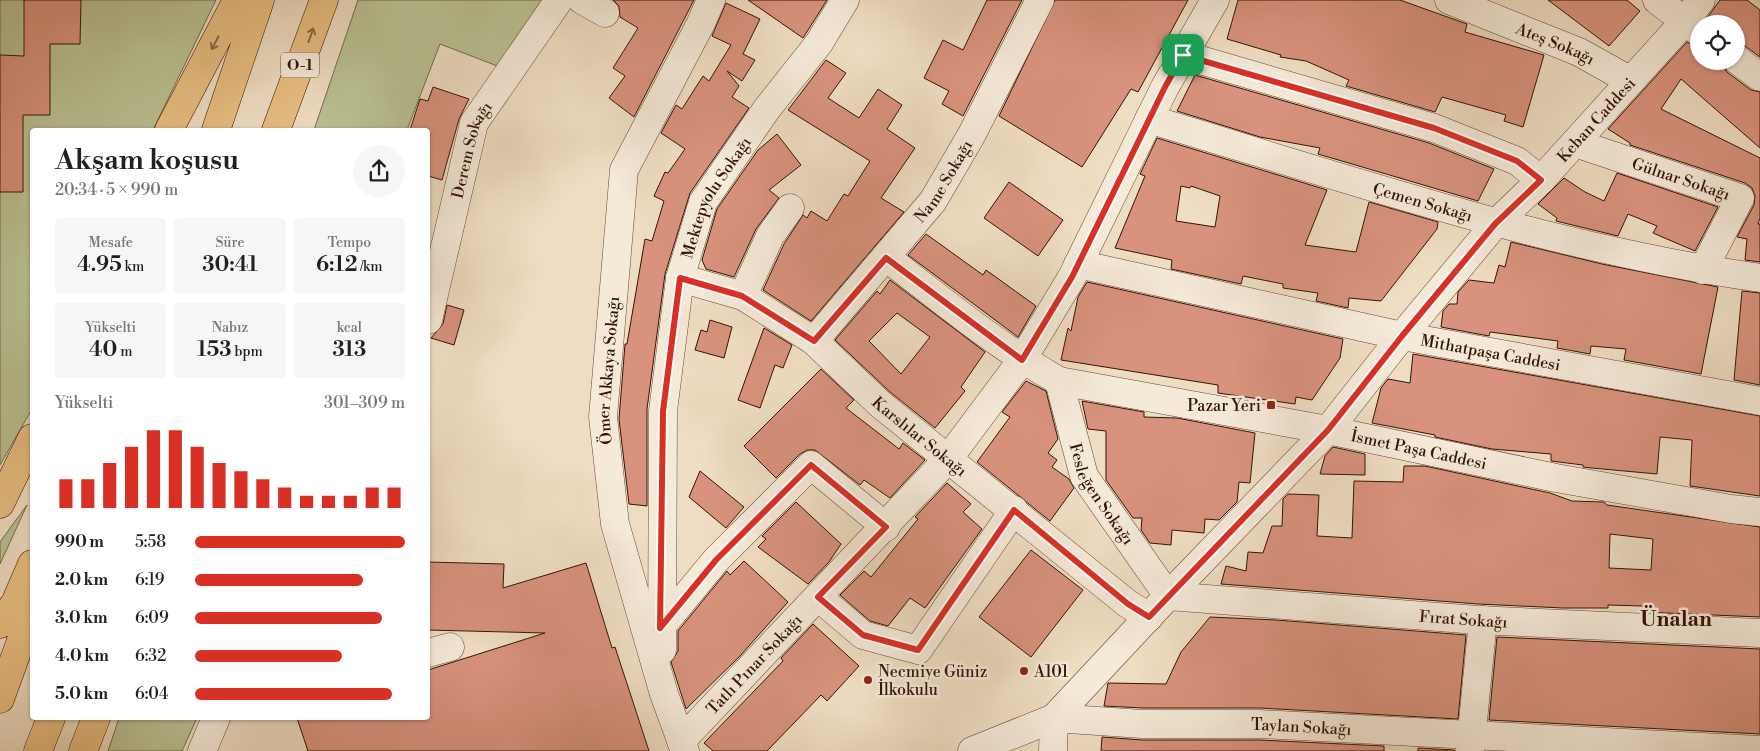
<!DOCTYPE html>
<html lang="tr">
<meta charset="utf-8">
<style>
:root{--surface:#fff;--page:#f6f6f6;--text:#202124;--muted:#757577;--accent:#d93025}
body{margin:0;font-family:"Libre Bodoni",serif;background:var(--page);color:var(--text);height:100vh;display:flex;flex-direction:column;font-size:19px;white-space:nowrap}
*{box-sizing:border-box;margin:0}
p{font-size:16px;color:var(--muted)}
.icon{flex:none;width:28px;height:28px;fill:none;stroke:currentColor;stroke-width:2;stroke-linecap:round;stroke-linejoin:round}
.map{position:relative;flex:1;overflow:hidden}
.drawer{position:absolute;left:30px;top:128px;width:400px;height:592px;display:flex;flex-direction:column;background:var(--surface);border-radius:5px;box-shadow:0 1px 4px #0004}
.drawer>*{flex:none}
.buttons{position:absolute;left:1690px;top:15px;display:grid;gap:10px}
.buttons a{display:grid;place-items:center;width:55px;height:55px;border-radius:50%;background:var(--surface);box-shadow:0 1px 4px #0004;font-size:25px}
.pin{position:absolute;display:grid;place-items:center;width:42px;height:42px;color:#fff;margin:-21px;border-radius:10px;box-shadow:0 2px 8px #0006}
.round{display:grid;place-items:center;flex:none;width:52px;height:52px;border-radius:26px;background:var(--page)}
.overview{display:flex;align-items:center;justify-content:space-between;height:85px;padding:0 25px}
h1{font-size:28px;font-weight:600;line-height:38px}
.figures{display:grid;grid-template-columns:repeat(3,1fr);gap:8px;height:85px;padding:5px 25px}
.figures div{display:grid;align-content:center;border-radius:5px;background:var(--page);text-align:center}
.figures b{font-size:21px;font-weight:600}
.figures small{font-size:14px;font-weight:400}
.figures p{font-size:14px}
.chart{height:140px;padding:10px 25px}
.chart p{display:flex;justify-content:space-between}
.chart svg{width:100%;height:90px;margin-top:5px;stroke:var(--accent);stroke-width:6}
ul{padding:0 25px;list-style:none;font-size:16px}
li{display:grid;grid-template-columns:80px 60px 1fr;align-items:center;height:38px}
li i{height:12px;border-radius:6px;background:var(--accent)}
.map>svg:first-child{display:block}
</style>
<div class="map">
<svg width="1760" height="751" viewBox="0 0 1760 751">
<rect width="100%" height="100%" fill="#efddc3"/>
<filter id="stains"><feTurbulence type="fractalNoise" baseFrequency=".004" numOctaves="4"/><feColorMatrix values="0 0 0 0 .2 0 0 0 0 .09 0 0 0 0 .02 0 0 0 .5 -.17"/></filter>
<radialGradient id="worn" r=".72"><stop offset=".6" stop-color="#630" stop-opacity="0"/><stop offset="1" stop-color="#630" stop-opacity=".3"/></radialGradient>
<!-- green -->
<path fill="#bac193" stroke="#786a4c" d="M0 0H216L153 130H32V409L0 465Z
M358 0H548L500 67 440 44 407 130H314Z
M27 505 0 564V542Z
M119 718H197L182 751H108Z"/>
<!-- building -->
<path fill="#d8927d" stroke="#351306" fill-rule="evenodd" d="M24 0H81L80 44H50V115H23V192H0V55L24 56Z
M613 0H694L634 117 609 98 625 76 613 68 638 28 620 17 619 6Z
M748 0H827L803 38Z
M987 0H1022L963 116 942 104 949 91 924 78 943 40 963 50Z
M1055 0H1188L1138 92 1131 89 1082 167 999 116Z
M1238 0H1400L1467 24 1465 32 1544 55 1523 127 1504 121 1506 115 1442 97 1435 112 1346 86 1349 80 1306 61 1280 57 1281 55 1227 39Z
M1548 0H1627L1640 11 1609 46Z
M1720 0H1747L1760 10V57L1745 46 1736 44V24H1712L1707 18Z
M726 3 760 19 743 54 755 60 742 81 727 71 739 86 732 97 749 108 690 193 665 274 647 409V506L629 504 619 419 625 344H627L645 239 652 241 664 201 654 196 665 172 668 173 685 149 661 133 676 105 682 109 703 76 709 81 731 45 712 36Z
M1687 42 1699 47V61H1721L1727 72 1751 90 1760 92V148L1681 79 1661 109 1760 158V218L1758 224H1760V262L1745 260 1747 239 1737 237 1754 205 1755 196 1752 188 1745 183 1630 145V143L1608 129Z
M826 60 846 73 828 98 859 118 878 89 902 105 887 129 915 148 881 198 904 212 811 321 763 290 784 244 803 215 807 218 811 211 827 221 844 194 848 196 870 161 788 110Z
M1195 75 1429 143 1494 169 1478 201 1318 154 1320 148 1260 137 1177 111Z
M433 87 469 99 459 119 442 180 428 176V130H410L420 99 428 101Z
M777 134 801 165 769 190 779 198 756 229 734 277 706 269 702 260 717 209 758 150Z
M1157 138 1327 190 1305 245 1356 252 1369 202 1438 222 1437 229 1381 301 1349 298 1348 308 1316 301 1318 293 1283 288V284L1243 276 1241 284 1171 269 1172 260 1115 248 1145 176 1140 174 1142 170ZM1181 186 1190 188 1191 186 1220 196 1215 227 1176 221Z
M1617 173 1718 207 1695 251 1653 233 1657 226 1628 214 1618 236 1556 221 1557 218 1538 204 1564 178 1585 192 1604 201Z
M1009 182 1063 220 1038 256 984 218Z
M926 234 983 275 986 270 1036 306 1018 337 908 255Z
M1511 242 1602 264 1718 287 1701 374 1624 360 1626 349 1591 346 1590 354 1557 348 1558 341 1490 332 1489 336 1441 327 1443 311 1449 304H1457L1458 292 1469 280 1494 283 1499 265 1505 267Z
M890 280 985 352 961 387 965 391 935 428 890 392 835 340 877 291 880 294ZM897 313 930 337 901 374 869 341Z
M1087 282 1343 339 1340 358 1312 400 1296 397 1295 404 1218 393V385L1061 360 1068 328 1071 331 1078 297Z
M1742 291 1760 293V385L1734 380Z
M447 305 464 310 454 345 431 338 443 324Z
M710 320 732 327 724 358 695 350 701 330 707 332Z
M764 328 792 345 783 368 775 365 760 408 738 400Z
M1413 354 1760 416V496L1690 486 1692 440 1660 437 1657 474 1592 468 1583 467V465L1551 461V454L1492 449 1435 437V435L1372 423 1381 388 1388 379 1410 383Z
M821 369 854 400 846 408 899 449 903 443 925 460 890 498 864 480 860 485 815 450H807L800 454 776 478 744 446Z
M1026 381 1046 391 1058 439 1048 453 1057 460 1052 467 1069 479 1074 488 1050 521 977 462 1010 417 1002 412Z
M1082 401 1144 412V417L1177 418 1255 433 1250 483 1239 482 1237 502 1219 520 1205 519 1204 533 1172 530 1171 545 1150 543 1141 530 1142 518H1133L1106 480V431L1088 429Z
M1333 447 1365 454V475L1320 474 1325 456Z
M1404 466H1425L1550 493 1572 501 1604 502 1607 505 1760 527V617L1643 612V606L1608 605V608H1563L1478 604 1221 584 1226 566 1246 571 1248 552 1263 553 1272 526H1282L1283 499 1288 494 1319 495 1317 536 1352 538 1354 481 1403 482ZM1610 534 1653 539 1651 570 1609 568Z
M700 471 744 507 726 528 689 497Z
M947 483 971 504 963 512 982 529 925 608 910 598 888 626 870 621 840 595 864 571 871 577 918 519 915 517Z
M796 502 841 544 829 562 808 584 758 547 766 539 762 536Z
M1031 550 1083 590 1031 657 979 617Z
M744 561 788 602 740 656 686 709 671 662 678 651V631L727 571 730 575Z
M428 562 504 564 503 588 586 563 612 648 615 647 649 751H308L297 718H428V670L545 633 428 630Z
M1210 617 1276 620 1466 635 1458 719 1260 708H1143L1104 706 1108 683 1166 684 1181 652Z
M813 624 859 666 827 701 821 695 767 751H713L704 743 783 661 781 658Z
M1497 637 1760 649V734L1489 720Z
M1102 737 1142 740H1259L1384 746V751H1101Z
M1418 748 1454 750 1455 751H1418Z"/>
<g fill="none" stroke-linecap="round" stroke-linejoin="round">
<defs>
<g id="minor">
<path d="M582 0 605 13"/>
<path id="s1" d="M1449 0 1579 52 1631 81"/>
<path d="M1657 0 1699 32"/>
<path d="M1183 55 1434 128 1517 161 1541 180"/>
<path d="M1736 59 1760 77"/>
<path id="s2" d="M1149 119C1351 180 1551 248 1760 278"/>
<path id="s3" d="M1575 143 1740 198 1703 270"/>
<path id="s4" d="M887 258C943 301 997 346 1059 381L1328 430 1556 478 1731 509 1760 512"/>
<path id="s5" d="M1078 264 1402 336 1760 401"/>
<path id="s6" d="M680 278 743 296 814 341 880 404 1128 604 1149 617"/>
<path d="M743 296 770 236 790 208"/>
<path id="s7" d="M428 320 474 123 559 0"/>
<path id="s8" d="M814 341 933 201 972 134 1040 0"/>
<path id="s9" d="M1059 381 1084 476 1168 596 1477 620 1760 633"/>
<path d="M818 597 863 635 918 650 1014 510"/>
<path d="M660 628 716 560 811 465 886 527"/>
<path id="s10" d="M662 650 663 411 680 278 703 202 766 110 819 43 845 0"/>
<path d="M428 653 450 647"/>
<path id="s11" d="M681 741 948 459 1022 360 1072 277 1165 87 1215 0"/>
<path d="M202 751 216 718"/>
<path id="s12" d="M685 751 664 694 615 524 603 417 624 170 700 25 711 0"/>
<path id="s13" d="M972 751 1054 718 1142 724H1259L1760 750"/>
<path id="s14" d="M1053 751 1054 718 1168 596 1328 430 1402 336 1495 224 1541 180 1685 21 1701 0"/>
<path d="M1470 751 1483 620"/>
</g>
<path id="highway" d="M169 130 237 0
M216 130 260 0
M276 130 324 0
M0 504 32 438
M0 624 15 603 32 564
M0 699 32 610
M38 751 51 718
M83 751 96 718"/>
</defs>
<!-- minor casing -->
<use href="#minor" stroke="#644635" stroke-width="29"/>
<!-- highway casing -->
<use href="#highway" stroke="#351306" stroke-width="29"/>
<!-- minor -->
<use href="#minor" stroke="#f5e9d8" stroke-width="28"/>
<!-- highway -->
<use href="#highway" stroke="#e8be82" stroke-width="28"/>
</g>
<!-- one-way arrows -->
<defs><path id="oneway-shaft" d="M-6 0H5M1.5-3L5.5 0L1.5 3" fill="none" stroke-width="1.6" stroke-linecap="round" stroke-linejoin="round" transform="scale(1.25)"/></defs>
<g stroke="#8e6844">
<use href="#oneway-shaft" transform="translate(311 35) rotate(-70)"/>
<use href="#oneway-shaft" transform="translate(215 43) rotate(118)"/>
</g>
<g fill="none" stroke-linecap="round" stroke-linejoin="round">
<defs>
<path id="route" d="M1183 55 1434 128 1517 161 1541 180 1495 224 1402 336 1328 430 1149 617 1128 604 1014 510 918 650 863 635 818 597 886 527 811 465 716 560 660 628 663 411 680 278 742 296 814 341 886 258 1022 360 1072 277 1165 87Z"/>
</defs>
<!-- route casing -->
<use href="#route" stroke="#fff" stroke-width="10"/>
<!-- route -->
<use href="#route" stroke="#d93025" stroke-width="6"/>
</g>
<!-- markers -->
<g fill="#8f2418" stroke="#f5e9d8" stroke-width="2">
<rect x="1266" y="400" width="10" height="10" rx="2.5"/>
<circle cx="1024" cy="671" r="5"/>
<circle cx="868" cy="680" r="5"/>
</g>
<g text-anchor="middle" stroke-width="5" stroke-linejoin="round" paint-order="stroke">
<!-- shield labels -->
<rect fill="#f5e9d8" stroke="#6f5345" stroke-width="1" x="281" y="52.5" width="38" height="25" rx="4"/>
<g font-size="15" font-weight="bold" fill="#351306">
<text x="300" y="70">O-1</text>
</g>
<!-- street labels -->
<g font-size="16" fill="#351306" stroke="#f5e9d8">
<text dy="6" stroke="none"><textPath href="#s1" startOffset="115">Ateş Sokağı</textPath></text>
<text dy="6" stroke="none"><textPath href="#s14" startOffset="841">Keban Caddesi</textPath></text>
<text dy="6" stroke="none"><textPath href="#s7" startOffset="176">Derem Sokağı</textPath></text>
<text dy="6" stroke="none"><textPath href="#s3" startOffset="112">Gülnar Sokağı</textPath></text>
<text dy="6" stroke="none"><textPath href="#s8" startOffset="206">Name Sokağı</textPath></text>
<text dy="6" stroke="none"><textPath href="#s10" startOffset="462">Mektepyolu Sokağı</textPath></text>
<text dy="6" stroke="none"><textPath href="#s2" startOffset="286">Çemen Sokağı</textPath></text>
<text dy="6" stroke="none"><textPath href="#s5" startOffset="422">Mithatpaşa Caddesi</textPath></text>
<text dy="6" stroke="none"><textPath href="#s12" startOffset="392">Ömer Akkaya Sokağı</textPath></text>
<text dy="6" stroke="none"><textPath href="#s6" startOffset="292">Karslılar Sokağı</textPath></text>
<text dy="6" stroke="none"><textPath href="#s4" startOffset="578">İsmet Paşa Caddesi</textPath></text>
<text dy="6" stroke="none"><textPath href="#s9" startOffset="122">Fesleğen Sokağı</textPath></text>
<text dy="6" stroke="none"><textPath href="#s9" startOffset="541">Fırat Sokağı</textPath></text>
<text dy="6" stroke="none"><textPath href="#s11" startOffset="106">Tatlı Pınar Sokağı</textPath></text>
<text dy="6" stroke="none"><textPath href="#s13" startOffset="336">Taylan Sokağı</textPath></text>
</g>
<!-- poi labels -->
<g font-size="16" fill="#351306" stroke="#f5e9d8" text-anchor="start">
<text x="1261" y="411" text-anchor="end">Pazar Yeri</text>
<text x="878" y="677">Necmiye Güniz<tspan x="878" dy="18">İlkokulu</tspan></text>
<text x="1034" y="677">A101</text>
</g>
<!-- district labels -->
<g font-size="21" font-weight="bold" fill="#351306" stroke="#f5e9d8">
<text x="1676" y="626">Ünalan</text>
</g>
</g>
<rect width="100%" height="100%" filter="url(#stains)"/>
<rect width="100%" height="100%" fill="url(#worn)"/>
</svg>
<div class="buttons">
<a><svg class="icon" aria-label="locate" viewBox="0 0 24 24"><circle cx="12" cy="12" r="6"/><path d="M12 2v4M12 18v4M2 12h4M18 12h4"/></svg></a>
</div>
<div class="pin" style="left:1183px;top:55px;background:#1e9e55"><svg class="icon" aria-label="arrive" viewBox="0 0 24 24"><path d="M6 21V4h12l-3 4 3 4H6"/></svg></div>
<section class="drawer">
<div class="overview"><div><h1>Akşam koşusu</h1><p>20:34 · 5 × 990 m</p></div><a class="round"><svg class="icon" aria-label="share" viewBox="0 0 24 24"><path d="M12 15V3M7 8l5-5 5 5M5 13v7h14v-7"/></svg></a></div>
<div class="figures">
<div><p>Mesafe</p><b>4.95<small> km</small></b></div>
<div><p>Süre</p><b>30:41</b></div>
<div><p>Tempo</p><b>6:12<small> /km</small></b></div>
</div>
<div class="figures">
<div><p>Yükselti</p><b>40<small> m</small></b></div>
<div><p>Nabız</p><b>153<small> bpm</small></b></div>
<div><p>kcal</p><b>313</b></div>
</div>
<div class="chart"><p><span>Yükselti</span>301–309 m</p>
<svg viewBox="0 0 160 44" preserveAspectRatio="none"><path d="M5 44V30M15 44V30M25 44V22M35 44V14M45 44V6M55 44V6M65 44V14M75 44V22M85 44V26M95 44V30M105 44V34M115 44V38M125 44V38M135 44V38M145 44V34M155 44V34"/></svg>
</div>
<ul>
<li><b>990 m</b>5:58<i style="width:100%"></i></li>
<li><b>2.0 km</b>6:19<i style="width:80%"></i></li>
<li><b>3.0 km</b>6:09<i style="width:89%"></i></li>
<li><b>4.0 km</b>6:32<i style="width:70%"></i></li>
<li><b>5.0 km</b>6:04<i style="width:94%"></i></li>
</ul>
</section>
</div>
